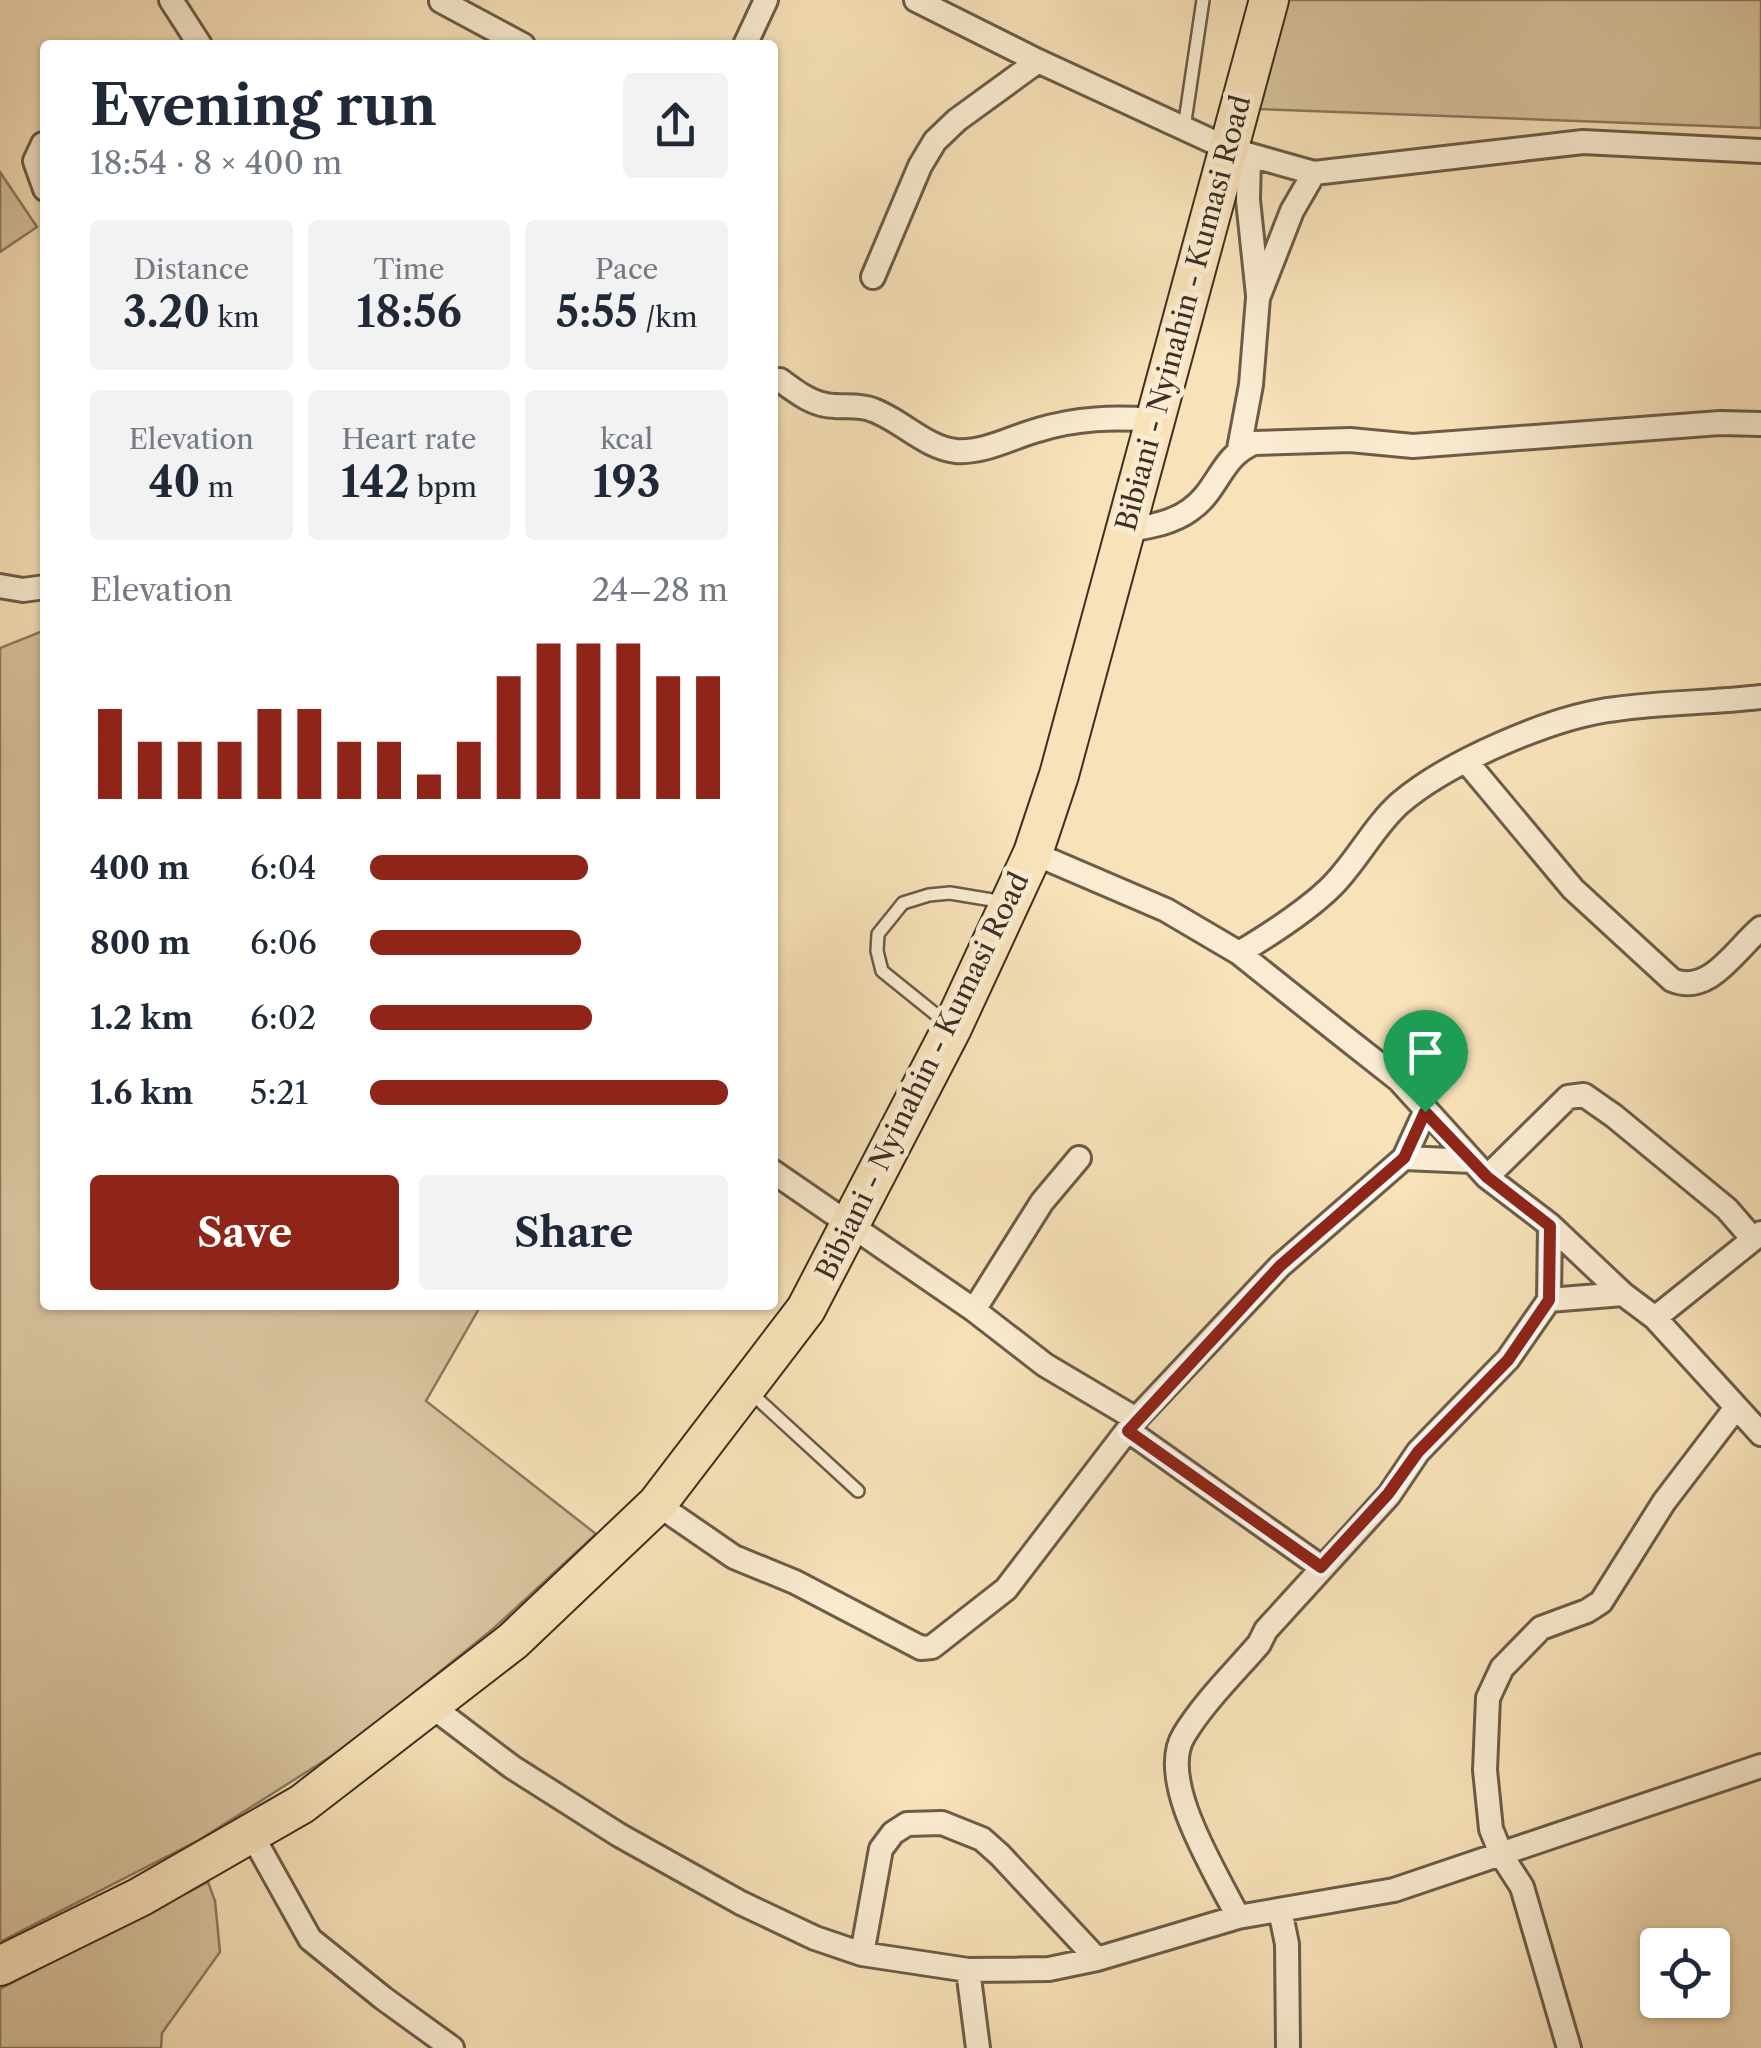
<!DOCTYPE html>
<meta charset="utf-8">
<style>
:root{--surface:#fff;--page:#f2f2f3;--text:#1f2937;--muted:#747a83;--accent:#8f2418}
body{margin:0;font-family:"Libre Caslon Text",serif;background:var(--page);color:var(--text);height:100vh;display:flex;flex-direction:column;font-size:38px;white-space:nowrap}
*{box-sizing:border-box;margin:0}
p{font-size:32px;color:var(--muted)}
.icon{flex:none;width:55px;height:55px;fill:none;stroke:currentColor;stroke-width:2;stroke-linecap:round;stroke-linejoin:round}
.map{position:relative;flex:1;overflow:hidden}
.sheet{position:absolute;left:40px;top:40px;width:738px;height:1270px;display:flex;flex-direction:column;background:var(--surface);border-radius:10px;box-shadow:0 2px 8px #0004}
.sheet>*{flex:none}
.tools{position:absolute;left:1640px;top:1928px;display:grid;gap:20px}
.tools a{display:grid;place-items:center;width:90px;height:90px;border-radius:10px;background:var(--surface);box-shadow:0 2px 8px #0004;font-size:50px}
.pin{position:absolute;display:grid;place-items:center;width:85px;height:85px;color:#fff;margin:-102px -42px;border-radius:50% 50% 50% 0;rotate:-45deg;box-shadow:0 0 10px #0007}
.pin .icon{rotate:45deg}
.round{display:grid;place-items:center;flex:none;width:105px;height:105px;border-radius:10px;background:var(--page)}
.overview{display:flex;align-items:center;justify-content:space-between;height:170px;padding:0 50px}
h1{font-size:55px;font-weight:700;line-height:75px}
.metrics{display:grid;grid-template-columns:repeat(3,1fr);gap:15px;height:170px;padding:10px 50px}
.metrics div{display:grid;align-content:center;border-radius:10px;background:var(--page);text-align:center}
.metrics b{font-size:42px;font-weight:700}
.metrics small{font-size:28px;font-weight:400}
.metrics p{font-size:28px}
.chart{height:280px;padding:20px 50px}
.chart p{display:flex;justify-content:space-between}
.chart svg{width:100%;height:180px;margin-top:10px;stroke:var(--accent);stroke-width:6}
.button{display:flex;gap:20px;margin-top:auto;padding:20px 50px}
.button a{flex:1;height:115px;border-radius:10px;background:var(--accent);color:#fff;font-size:40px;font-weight:700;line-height:115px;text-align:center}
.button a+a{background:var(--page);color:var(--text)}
ul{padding:0 50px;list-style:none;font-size:32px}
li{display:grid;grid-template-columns:160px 120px 1fr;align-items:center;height:75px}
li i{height:25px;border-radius:12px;background:var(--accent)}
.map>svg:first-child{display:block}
</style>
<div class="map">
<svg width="1761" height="2048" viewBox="0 0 1761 2048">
<rect width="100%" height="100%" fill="#f8e2b9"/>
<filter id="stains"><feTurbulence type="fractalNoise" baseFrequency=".002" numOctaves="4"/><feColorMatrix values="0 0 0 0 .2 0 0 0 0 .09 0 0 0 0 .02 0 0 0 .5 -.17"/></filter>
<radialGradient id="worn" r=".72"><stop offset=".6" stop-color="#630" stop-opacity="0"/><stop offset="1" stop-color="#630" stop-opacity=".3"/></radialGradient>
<!-- green -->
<path fill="#d8c49f" stroke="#8a7a60" stroke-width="2.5" d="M1288 0H1761V128L1258 109Z
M0 172 37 227 0 252Z
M45 630V1305H481L426 1401 596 1534 494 1628 349 1745 199 1840 0 1942V648Z
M208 1882 215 1901 220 1952 162 2033 161 2048H0V1989Z"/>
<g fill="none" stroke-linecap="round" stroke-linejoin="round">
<defs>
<path id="service" d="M1184 128 1203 0
M949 1025 882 971 877 951 878 934 903 903 929 895 950 893 1004 902
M750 1392 858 1491"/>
<path id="minor" d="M171 0 200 45
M916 0 1038 61 1229 149 1314 173 1583 142 1761 151
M441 1 523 45
M745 45 766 0
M43 144 35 161 45 189
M1249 155 1248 200 1258 295
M873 277 920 166 935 141 957 120 1038 61
M780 380C796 392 814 406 835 406 848 407 861 405 873 410 901 420 926 448 956 451 985 453 1012 437 1038 430 1077 418 1114 417 1153 420
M1239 449 1251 385 1258 298 1292 211 1314 173
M1123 531C1146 527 1171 524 1190 510 1218 491 1221 456 1254 443L1350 440 1413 446 1720 423 1761 424
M0 586 23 590 45 587
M1466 761 1573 889 1672 980C1709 996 1735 950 1761 928
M1033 853 1166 910 1239 953 1338 1032 1399 1080 1487 1177 1550 1225 1623 1294 1655 1318 1761 1434
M1239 953C1269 935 1308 910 1332 886 1357 861 1374 826 1400 803 1448 762 1553 716 1616 709 1664 702 1713 703 1761 697
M1404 1158 1472 1161
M772 1171 974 1310 1045 1365 1136 1419
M1487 1177 1568 1097 1584 1095 1614 1116 1727 1209 1753 1239
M1549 1300 1623 1294
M974 1310 1042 1202 1079 1158
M1655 1318 1761 1233
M1129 1431 1321 1567
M657 1504 734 1557 795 1582 921 1648 932 1647 1006 1589 1136 1419 1280 1266 1404 1158 1425 1112
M430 1705 512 1767 619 1835 741 1903 815 1938 862 1954 968 1970 1049 1969 1097 1959 1238 1917 1394 1890 1761 1766
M252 1835 310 1939 383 1998 452 2048
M1280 1910 1287 1944 1288 2048
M1238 1917C1217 1874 1156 1780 1184 1735 1204 1702 1234 1673 1259 1644L1266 1630 1389 1495 1418 1452 1508 1359 1549 1300 1550 1225
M862 1954 881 1849 893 1833 907 1824 942 1823 982 1839 1000 1855 1097 1959
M968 1970 978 2048
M1569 2048 1522 1887 1502 1856 1491 1829 1485 1770 1488 1698 1502 1668 1541 1628 1587 1611 1601 1602 1664 1502 1735 1409"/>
<path id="primary" d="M0 1966 140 1897 302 1804 513 1641 657 1504 806 1309 952 1028 1033 853 1059 775 1269 0"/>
</defs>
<!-- service casing -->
<use href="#service" stroke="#6c5c48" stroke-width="16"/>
<!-- minor casing -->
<use href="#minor" stroke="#6c5c48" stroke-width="28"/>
<!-- primary casing -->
<use href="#primary" stroke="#3d2f22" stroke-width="42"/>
<!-- service -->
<use href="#service" stroke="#faecd2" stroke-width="11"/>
<!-- minor -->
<use href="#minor" stroke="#faecd2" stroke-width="22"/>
<!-- primary -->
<use href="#primary" stroke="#f8e2b9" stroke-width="38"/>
</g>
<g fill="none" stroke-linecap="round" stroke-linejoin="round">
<defs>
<path id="route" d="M1425 1112 1487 1177 1550 1226 1549 1300 1508 1360 1418 1452 1388 1494 1321 1567 1128 1431 1280 1266 1404 1158Z"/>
</defs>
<!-- route casing -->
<use href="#route" stroke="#fff" stroke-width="20"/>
<!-- route -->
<use href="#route" stroke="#8f2418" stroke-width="12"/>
</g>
<g text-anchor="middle" stroke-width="10" stroke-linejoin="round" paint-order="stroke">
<!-- street labels -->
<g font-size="28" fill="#3d2f22" stroke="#faecd2">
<text transform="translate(1183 313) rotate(-75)" y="10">Bibiani - Nyinahin - Kumasi Road</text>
<text transform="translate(922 1076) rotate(-64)" y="10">Bibiani - Nyinahin - Kumasi Road</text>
</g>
</g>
<rect width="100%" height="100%" filter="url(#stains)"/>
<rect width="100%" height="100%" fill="url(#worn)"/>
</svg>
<div class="tools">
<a><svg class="icon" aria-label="locate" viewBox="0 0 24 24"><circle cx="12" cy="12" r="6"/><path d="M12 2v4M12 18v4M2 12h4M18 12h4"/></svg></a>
</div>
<div class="pin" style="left:1425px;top:1112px;background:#1e9e55"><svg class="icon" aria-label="arrive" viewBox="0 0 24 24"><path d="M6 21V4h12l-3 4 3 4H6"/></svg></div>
<section class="sheet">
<div class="overview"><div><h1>Evening run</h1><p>18:54 · 8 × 400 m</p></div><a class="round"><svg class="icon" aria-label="share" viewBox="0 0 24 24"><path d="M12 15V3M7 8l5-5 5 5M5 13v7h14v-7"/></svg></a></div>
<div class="metrics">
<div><p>Distance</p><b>3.20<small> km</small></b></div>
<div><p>Time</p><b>18:56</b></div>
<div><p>Pace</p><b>5:55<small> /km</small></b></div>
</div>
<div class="metrics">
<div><p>Elevation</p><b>40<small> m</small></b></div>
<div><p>Heart rate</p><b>142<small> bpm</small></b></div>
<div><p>kcal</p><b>193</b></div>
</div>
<div class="chart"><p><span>Elevation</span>24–28 m</p>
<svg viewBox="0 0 160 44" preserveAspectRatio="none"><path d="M5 44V22M15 44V30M25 44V30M35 44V30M45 44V22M55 44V22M65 44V30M75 44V30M85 44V38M95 44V30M105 44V14M115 44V6M125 44V6M135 44V6M145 44V14M155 44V14"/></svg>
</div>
<ul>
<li><b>400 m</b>6:04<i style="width:61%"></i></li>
<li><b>800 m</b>6:06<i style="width:59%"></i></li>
<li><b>1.2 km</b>6:02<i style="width:62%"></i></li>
<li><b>1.6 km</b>5:21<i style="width:100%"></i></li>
</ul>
<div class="button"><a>Save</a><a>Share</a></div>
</section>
</div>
